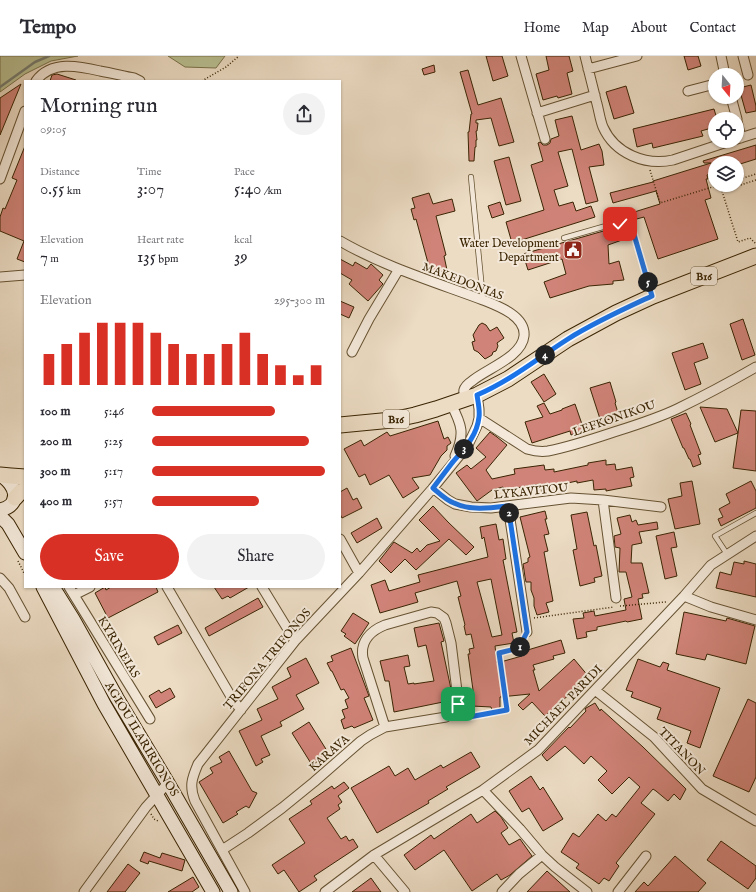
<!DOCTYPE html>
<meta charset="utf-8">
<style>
:root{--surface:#fff;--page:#f2f2f3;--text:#2b2b33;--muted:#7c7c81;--line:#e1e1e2;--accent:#d93025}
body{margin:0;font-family:"IM FELL English",serif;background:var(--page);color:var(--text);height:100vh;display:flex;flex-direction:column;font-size:15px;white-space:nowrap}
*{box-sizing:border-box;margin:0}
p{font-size:13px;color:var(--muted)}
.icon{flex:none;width:22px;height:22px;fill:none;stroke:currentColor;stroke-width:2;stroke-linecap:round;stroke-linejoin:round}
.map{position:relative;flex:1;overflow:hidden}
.panel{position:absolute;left:24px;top:24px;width:317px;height:508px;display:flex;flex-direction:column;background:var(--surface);border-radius:0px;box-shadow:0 1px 3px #0004}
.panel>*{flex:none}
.needle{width:26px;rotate:162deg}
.controls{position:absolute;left:708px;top:12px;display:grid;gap:8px}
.controls a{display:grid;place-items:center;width:36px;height:36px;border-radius:50%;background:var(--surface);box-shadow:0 1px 3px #0004;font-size:20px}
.pin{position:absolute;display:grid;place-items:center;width:34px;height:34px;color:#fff;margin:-17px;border-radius:8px;box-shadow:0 2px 6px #0006}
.km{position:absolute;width:20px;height:20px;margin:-10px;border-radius:50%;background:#222;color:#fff;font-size:11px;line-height:20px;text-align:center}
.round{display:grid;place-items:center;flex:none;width:42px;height:42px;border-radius:21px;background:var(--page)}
.headline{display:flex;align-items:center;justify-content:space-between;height:68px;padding:0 16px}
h1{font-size:22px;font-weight:600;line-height:30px}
.metrics{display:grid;grid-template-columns:repeat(3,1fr);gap:6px;height:68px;padding:4px 16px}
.metrics div{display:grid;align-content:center}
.metrics b{font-size:17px;font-weight:600}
.metrics small{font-size:11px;font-weight:400}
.metrics p{font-size:11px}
.chart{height:112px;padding:8px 16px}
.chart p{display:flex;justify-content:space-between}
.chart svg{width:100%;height:72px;margin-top:4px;stroke:var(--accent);stroke-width:6}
.button{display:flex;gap:8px;margin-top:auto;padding:8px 16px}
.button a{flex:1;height:46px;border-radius:24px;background:var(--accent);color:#fff;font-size:16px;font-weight:600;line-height:46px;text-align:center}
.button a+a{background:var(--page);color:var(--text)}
ul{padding:0 16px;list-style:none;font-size:13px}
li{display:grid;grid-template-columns:64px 48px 1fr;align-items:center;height:30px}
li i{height:10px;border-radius:5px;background:var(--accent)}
header{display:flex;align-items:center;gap:24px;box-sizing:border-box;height:56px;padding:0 20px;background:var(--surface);border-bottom:1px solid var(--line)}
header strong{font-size:19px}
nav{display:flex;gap:22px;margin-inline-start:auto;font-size:14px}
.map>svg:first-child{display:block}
</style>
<header>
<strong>Tempo</strong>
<nav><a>Home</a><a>Map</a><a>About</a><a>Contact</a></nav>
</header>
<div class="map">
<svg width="756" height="836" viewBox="0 0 756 836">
<rect width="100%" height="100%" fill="#ecdcc4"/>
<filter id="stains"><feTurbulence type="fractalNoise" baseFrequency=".005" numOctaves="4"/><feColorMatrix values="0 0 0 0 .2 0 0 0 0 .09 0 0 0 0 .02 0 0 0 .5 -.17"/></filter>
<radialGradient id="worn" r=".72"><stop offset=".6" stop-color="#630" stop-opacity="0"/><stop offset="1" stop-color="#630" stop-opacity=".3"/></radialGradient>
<!-- green -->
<path fill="#b9c093" stroke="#7a724a" d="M0 0H78L51 5 25 18 0 36Z
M168 0H225L216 12 185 11Z"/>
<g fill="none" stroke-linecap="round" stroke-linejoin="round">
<!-- stream -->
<path stroke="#757d72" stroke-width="2.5" d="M0 31 35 6 49 0"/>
</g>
<!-- building -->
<path fill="#d08378" stroke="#3a2402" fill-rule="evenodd" d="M486 0H502L508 20 493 25Z
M546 0H569L573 15 567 17 572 38 558 42 557 40 543 44 536 18 549 14Z
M684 0H698L701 10 688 14Z
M434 9 435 16 424 19 422 13Z
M468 14 478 49 501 42 514 86 499 90 491 62 476 64V67H478L477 75H476L477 84H476V91H475L474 105H469L468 76H469L471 58H472L460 16Z
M57 18 76 24 75 25H50L52 19Z
M21 28 0 79V42Z
M751 29 756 50V55L746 57 739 32Z
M626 30 634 57 614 63 606 36Z
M714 53 717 63H715V71L701 75 703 80 653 92 652 87 637 91 633 73Z
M572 60 581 94 599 88 602 95 604 109 589 111 598 145 586 148 572 93 558 96 568 130 554 134 559 150 573 146 576 155 591 150 595 161 512 187 506 166 544 154 531 109 543 105 538 87 540 86 543 89H547L550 87 551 83 559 80 555 64Z
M756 89V103L737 109V107H715V116L707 119 708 123H706L711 142 705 144 718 183 658 203 644 161 633 164 631 157 660 148 656 135 613 147 610 137 653 126V125L711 107H704L703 105Z
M25 90V206L17 203 24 185 0 175V161L3 152 5 153 17 124 12 122Z
M509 101 521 145 506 149 494 105Z
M429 137 433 148 452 143 455 155 436 160 446 199 444 200 447 214 429 218H428L425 208 428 207 416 163 414 164 411 153 415 152 412 142Z
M500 146 504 158 492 162 488 150Z
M614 172H618L622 184 608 189 609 208 619 205 624 224 613 225V228L589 230 550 242 544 226 566 218 562 203 528 214 523 198Z
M340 203 353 210 355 206 367 213 371 208 383 219 379 224 383 228 368 245 349 228 352 224 340 217Z
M340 245 354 251 349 262 340 258Z
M743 263 755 299 742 304 730 268Z
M482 267 486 269 490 275 497 271 504 282 497 287 498 290 496 295 493 296 492 299 485 303 478 296 474 294 472 286 475 285 473 279 479 269Z
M703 287 708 302 694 307 701 328 685 334 672 297Z
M544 318 556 338 544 346 531 326Z
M610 326 616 346 615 347 619 360 601 366 590 332Z
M544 347 550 358 562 354V353L575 348 584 374 571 379 570 375 532 387 525 366 543 361 537 350Z
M700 351 727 353 738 377 741 354 756 355V415L733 412 738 377 715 386Z
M686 357 691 368 690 369 701 398 698 399 701 408 693 411 690 403H689L684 392H683L671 363Z
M438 365 444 383 448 381 451 387 447 390V394L441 400 430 419 412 422 419 432 403 442 389 419 370 429 365 418 359 421 344 393 361 384 364 390 387 376 390 380Z
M490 376 497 381 507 389 486 414 492 423 515 418 514 413 544 409 545 414 554 413V416L588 409V407L606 404V409L615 408 616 414 632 411 634 421 630 422 632 430 606 435V433L594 434 593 424 577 427V425L549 431V435L542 437 540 428 504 434 503 431 492 434 477 445 456 417 467 409 471 413 486 401 476 392Z
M692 425 700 468 675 473 668 443 682 440 680 427Z
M751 425 756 435V452L721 470 718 463 723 461 719 453 730 447 726 438Z
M347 432 353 444 357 442 362 452 342 462 340 458V436Z
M433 450 448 466 474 491 466 499 449 483 416 514 405 503 391 517 379 505 394 486 412 497 417 492 420 496 427 489 440 485 419 464Z
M545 455 547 463H545L549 478 544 479 548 495 544 496 553 545 546 547 549 556 537 559 534 550V542L531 534V526H526L525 521 524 514 523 508 528 506V502L530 501 520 461Z
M587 456 594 490 596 489 602 520 594 522 595 526 580 530 573 494 577 493 571 459Z
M630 459 632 466 636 464 638 469 657 466 658 473 639 476 642 487 632 489 631 507H642L649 537 642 538 643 542 638 543 642 563 627 566 626 565 597 571V574L586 576 587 581 577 583 573 563 584 562 583 557 594 555 595 560 626 554 624 543 632 541 626 516H619L620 492 615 491 614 480 621 478 617 462Z
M377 462 382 472 357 487 351 477Z
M496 468 499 484 503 483 506 503 503 504 517 576 512 577 514 587 495 590 497 607 522 600 521 596 561 584 565 597 553 600 554 603 533 609 535 614H533L539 635 574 603 589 621 545 660 532 646 523 654 518 649 530 638 500 641V652L492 654 491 651 472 650 470 642 474 641 468 598H470L469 593 474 592 471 578 466 579 464 570 465 569 458 541 461 540 457 525 415 537 418 546 380 557 371 529 385 524 389 535 420 526 418 519 488 501 484 481 482 483 480 471ZM491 523 502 579 492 581 477 526Z
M674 476 677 491 671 492 677 520 665 523 656 480Z
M744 505 756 508V541L716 532 720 516 731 519 734 506 744 508Z
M105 531 106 534 111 531H156L158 536 108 562 95 537Z
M214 531H249L230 542 228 540 222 543Z
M258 542 263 551 209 580 205 572Z
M684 556 726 565 727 562 755 570 746 608 707 598 705 604 676 598Z
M353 557 369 567 355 588 344 580 346 578 341 575Z
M439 567 444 585 441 586 451 633 446 634 448 645 394 656 389 625H385L380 605 408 599 410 610 404 611 408 628 414 627V628L434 625 426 589 418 591 414 572Z
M178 569 182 577 158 589 154 581Z
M351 592 369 640 364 642 373 664 354 672 352 670 344 673 341 664 345 662 342 654 348 652 345 644 349 642 344 633 341 634 332 615H331L327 607 333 605 331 600Z
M306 602 319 627 296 639 304 653 280 666 282 670 261 680 270 699 261 703 263 706 256 710 239 675 262 664 257 653 278 643 272 631 291 621 287 612Z
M638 603 660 611 663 606 669 608 667 614 720 632 700 692 687 687 691 675 657 663 661 652 631 641 633 636 626 634Z
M170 632 175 641 156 652 149 640 159 634 161 637Z
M748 643 756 647V721L749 736 713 720Z
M595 647 600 655 601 653 643 691 686 733 680 744 674 738 668 745 656 735 653 733 641 747 655 758 616 807 619 810 609 825 604 822 599 828 576 812 579 808 561 796 573 777 579 781 598 758 606 765 612 758 616 761 640 731 629 721 612 738 598 724 607 715 591 700 584 708 565 690 547 705 542 699 569 671 570 672 586 655 585 653 586 652Z
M309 666 329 698 312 709 292 677Z
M229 695 252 735 257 737 249 752 246 750 236 756 238 758 223 767 199 726 213 717 210 712 222 706 219 701Z
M471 696 480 711 446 731 448 733 428 745 429 747 377 777 351 732 389 710 395 720 408 712 415 724 441 709 443 712Z
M531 720 540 734 543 731 563 763 543 775 529 752 522 756 509 735Z
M344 726 349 732 338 740 342 746 338 749 340 753 327 762 341 783 346 780 349 785 353 783 358 791 314 820 317 824 299 836 284 814 278 818 272 809 305 787 289 763 312 748 310 745 332 730 334 733Z
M495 755 501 761 508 772 501 777 509 789 520 783 532 800 510 819 501 824 497 818 472 835 444 794 415 814 404 799 431 779 434 783 471 758 477 767Z
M721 785 756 810V822L748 833 707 804Z
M144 796 160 802 162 797 185 804 182 815 149 805 148 808 140 805Z
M675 800 706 827 698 836H635L644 826 648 830Z
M128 808 140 817 125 836H107Z
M547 815 570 836H527Z
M193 821 199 831 192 836H168Z
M371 822 381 836H352Z"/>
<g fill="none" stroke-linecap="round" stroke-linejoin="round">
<defs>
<path id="service" d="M471 121 483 244
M564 182 613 168H620L633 175 652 239
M727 498 715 480 756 457"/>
<path id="minor" d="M521 0 545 83
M585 0C589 16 593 32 597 48 599 55 600 64 603 71 615 98 646 110 673 104L730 85
M721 0 725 19
M743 0 748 19
M588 13 637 0
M36 25C51 4 79 10 100 15 112 17 123 20 134 22L140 25
M688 35 715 28
M731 41 737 63
M537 57 595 39
M737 65 741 82
M737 83 756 77
M0 123 25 55
M340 185C385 211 435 226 483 244 498 250 526 260 524 280 522 301 486 313 472 325 469 327 465 330 464 334 463 337 465 340 467 343
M0 221 25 219
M352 296 369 263 399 213
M451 348C462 369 465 378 455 400
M479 362 527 393C534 395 541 396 548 395 569 391 590 384 611 377 633 370 656 363 677 353 704 340 730 326 756 311
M433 432 448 444 455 448 471 451 491 452 571 442 603 444 661 451
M603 444 616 542
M508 450 527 576
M340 483 359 517
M0 522 9 532 25 561
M69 531 150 663
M167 531 233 644 241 654
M262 531 295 585
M74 539 90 531
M684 540 711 551 756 564
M595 634 654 681 702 733 756 765
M483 734 520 773 542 799 555 811 587 836
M222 794 248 777 282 752 314 726 361 685 370 679 385 671 446 661 455 655 458 648V643L451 587 446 567 444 562 437 557 431 556 385 569C370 575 360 586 363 602L385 671
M374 799 405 836
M84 836 146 751 168 727
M245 836 195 745C189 730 192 722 198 708L295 585 359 517 433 432 468 389 477 370 479 362V353L477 339
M325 836 374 799 483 734 538 694 684 540 711 509 756 480
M502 836 519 818 542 799
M618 836 646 800"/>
<path id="secondary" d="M0 419C16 428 23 449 0 454
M0 460 8 468 25 497
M43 531 104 648 213 836
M53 531 73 563 117 642 168 727 231 836"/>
<path id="primary" d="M340 369 392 364 415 359 436 353 477 339 508 323 568 283 616 257 653 240 756 200
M0 419 11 420 25 421
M15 442 25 431"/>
</defs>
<!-- service casing -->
<use href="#service" stroke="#665232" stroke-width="6"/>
<!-- minor casing -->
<use href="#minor" stroke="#665232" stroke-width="11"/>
<!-- secondary casing -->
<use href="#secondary" stroke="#3a2402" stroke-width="15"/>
<!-- primary casing -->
<use href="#primary" stroke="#3a2402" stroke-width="17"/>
<!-- path -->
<path stroke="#3a2402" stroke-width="1.5" stroke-dasharray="1 2" stroke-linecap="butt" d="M202 25 226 11 239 0
M650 114 660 147 719 129
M737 124 756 118
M756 124 722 135 738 186 750 182 756 188
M18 505 25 519
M620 550 666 546
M534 562 614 551
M463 656 469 661 507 654 499 597 519 592 524 583
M151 758 154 763 158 765"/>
<!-- service -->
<use href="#service" stroke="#f3e8d9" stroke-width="4.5"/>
<!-- minor -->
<use href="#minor" stroke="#f3e8d9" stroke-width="9"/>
<!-- secondary -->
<use href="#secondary" stroke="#f3e8d9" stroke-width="13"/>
<!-- primary -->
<use href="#primary" stroke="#ecdcc4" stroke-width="15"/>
</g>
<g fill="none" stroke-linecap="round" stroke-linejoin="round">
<defs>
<path id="route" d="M458 648 457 651 469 661 507 654 499 597 519 592 527 576 508 450C491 452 470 455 454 447 446 444 440 438 433 432 439 424 446 415 452 407 464 393 477 380 479 361 480 354 478 346 477 339 510 325 538 302 568 283 595 266 624 253 652 240L633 175 620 168"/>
</defs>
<!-- route casing -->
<use href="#route" stroke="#fff" stroke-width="8"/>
<!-- route -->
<use href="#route" stroke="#1a73e8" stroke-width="5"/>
</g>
<!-- icons -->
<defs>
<symbol id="civic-square" viewBox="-11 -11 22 22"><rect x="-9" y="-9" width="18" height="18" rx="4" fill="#8f2418" stroke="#f3e8d9"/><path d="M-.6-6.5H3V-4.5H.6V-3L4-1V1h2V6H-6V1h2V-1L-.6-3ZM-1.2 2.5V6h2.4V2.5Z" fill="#fff"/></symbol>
</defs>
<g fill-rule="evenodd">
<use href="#civic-square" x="562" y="183" width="22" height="22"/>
</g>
<g text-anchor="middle" stroke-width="4" stroke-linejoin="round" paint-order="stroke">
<!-- shield labels -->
<g fill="#f3e8d9" stroke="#725f42" stroke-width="1">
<rect x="691" y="211" width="26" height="18" rx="3"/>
<rect x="383" y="354" width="26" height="18" rx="3"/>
</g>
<g font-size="11" font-weight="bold" fill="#3a2402">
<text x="704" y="224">B16</text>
<text x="396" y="367">B16</text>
</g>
<!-- poi labels -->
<g font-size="12" fill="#3a2402" stroke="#f3e8d9" text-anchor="end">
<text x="559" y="191">Water Development<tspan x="559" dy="14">Department</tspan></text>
</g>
<!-- street labels -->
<g font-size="12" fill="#3a2402" stroke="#f3e8d9">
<text transform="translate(463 225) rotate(21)" y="4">MAKEDONIAS</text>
<text transform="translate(614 362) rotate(-19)" y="4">LEFKONIKOU</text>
<text transform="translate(531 435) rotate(-6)" y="4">LYKAVITOU</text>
<text transform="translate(119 591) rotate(59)" y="4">KYRINEIAS</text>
<text transform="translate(267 603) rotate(-50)" y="4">TRIFONA TRIFONOS</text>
<text transform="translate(563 649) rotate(-46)" y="4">MICHAEL PARIDI</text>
<text transform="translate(142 683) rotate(59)" y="4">AGIOU ILARIRIONOS</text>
<text transform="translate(682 695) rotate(46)" y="4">TITANON</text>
<text transform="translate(329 697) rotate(-41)" y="4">KARAVA</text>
</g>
</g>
<rect width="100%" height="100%" filter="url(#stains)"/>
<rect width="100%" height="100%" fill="url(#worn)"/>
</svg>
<div class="controls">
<a><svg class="needle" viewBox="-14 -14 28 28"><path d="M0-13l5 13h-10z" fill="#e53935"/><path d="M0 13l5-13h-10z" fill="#7c7c81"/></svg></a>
<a><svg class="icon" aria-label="locate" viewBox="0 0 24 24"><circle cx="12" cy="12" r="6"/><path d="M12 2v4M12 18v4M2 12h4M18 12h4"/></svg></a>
<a><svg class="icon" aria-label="layers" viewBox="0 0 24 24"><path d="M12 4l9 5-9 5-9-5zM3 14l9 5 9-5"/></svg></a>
</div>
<div class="pin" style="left:458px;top:648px;background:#1e9e55"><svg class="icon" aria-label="arrive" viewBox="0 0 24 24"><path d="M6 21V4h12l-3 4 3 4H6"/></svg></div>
<div class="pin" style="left:620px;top:168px;background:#d93025"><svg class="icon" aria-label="check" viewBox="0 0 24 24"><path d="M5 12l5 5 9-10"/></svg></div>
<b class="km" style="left:520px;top:591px">1</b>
<b class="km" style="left:509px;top:457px">2</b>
<b class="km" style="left:464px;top:393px">3</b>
<b class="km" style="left:545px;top:299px">4</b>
<b class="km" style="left:648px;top:226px">5</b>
<section class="panel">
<div class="headline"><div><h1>Morning run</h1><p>09:05</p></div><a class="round"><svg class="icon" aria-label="share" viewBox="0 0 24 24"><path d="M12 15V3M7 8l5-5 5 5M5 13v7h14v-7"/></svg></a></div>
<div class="metrics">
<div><p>Distance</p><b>0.55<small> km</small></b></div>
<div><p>Time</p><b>3:07</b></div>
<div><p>Pace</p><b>5:40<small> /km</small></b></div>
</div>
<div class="metrics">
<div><p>Elevation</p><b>7<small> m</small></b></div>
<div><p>Heart rate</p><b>135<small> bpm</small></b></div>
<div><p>kcal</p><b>39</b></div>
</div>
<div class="chart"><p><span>Elevation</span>295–300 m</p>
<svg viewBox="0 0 160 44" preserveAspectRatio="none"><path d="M5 44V25M15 44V19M25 44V12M35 44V6M45 44V6M55 44V6M65 44V12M75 44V19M85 44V25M95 44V25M105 44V19M115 44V12M125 44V25M135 44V32M145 44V38M155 44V32"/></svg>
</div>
<ul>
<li><b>100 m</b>5:46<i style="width:71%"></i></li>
<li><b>200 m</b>5:25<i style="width:91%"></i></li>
<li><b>300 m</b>5:17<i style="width:100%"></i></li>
<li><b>400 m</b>5:57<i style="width:62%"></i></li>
</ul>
<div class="button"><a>Save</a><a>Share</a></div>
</section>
</div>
